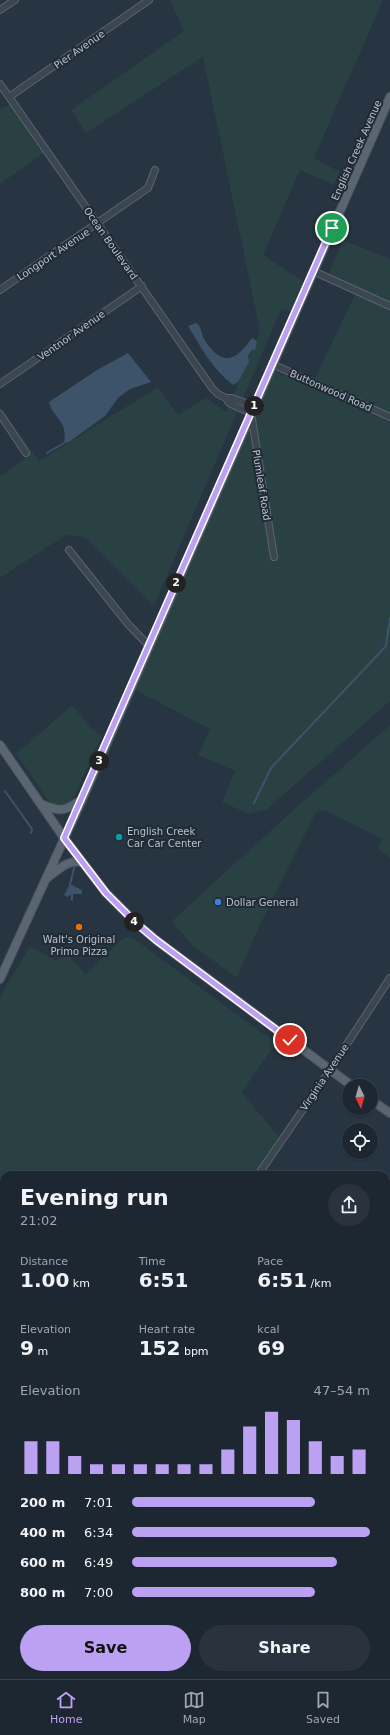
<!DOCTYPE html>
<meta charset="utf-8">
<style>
:root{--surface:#1d2731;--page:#2a333d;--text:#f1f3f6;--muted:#a0a5ab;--line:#3b444d;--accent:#bca0f2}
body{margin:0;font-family:"DejaVu Sans",sans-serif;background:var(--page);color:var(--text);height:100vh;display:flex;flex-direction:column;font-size:15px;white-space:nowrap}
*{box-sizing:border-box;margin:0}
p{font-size:13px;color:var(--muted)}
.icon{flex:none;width:22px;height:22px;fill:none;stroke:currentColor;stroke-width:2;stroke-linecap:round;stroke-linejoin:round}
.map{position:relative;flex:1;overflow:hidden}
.panel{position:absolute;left:0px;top:1171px;width:390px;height:508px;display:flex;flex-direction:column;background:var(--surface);border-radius:12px 12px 0 0;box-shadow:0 1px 3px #0004,0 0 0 1px var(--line)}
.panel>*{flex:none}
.needle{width:26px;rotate:175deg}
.controls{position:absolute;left:342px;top:1079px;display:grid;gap:8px}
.controls a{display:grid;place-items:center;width:36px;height:36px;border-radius:50%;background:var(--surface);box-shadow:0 1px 3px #0004,0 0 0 1px var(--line);font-size:20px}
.pin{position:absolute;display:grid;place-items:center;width:34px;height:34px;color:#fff;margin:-17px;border:2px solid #fff;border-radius:50%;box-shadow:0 1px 4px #0007}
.km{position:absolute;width:20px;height:20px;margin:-10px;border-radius:50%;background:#222;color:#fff;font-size:11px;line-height:20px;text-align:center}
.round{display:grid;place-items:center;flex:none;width:42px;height:42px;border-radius:21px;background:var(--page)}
.headline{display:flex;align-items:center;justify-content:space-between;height:68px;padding:0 20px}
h1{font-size:22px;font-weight:800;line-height:30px}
.figures{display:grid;grid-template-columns:repeat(3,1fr);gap:6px;height:68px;padding:4px 20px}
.figures div{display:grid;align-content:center}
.figures b{font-size:20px;font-weight:800}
.figures small{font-size:11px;font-weight:400}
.figures p{font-size:11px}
.chart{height:112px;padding:8px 20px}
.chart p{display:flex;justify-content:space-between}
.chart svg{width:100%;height:72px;margin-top:4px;stroke:var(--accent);stroke-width:6}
.cta{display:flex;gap:8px;margin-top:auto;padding:8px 20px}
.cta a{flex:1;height:46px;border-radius:24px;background:var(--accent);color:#111;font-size:16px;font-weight:800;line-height:46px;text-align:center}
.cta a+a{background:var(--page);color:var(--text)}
ul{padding:0 20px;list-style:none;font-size:13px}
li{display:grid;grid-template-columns:64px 48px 1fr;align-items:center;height:30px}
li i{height:10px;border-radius:5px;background:var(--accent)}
.menu{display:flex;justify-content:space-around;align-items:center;height:56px;border-top:1px solid var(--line);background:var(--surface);font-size:11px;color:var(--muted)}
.menu a{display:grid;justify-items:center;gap:2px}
.menu .on{color:var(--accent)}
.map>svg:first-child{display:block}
</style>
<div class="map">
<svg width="390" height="1679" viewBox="0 0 390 1679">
<rect width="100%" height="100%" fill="#273441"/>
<!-- green -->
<path fill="#294142" d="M170 0H383L314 158 340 172 334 185 300 170 263 255 304 282 291 312 281 309 154 606 87 539 78 536 66 535 0 578V476L27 457 0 415V407L39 461 158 387 178 415 206 398 226 412 260 331 203 57 86 133 71 110 184 31Z
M10 104 44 153 0 184V109Z
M343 240 390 259V413L315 378 357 290 327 277Z
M274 371 390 422V701L266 810 304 801 390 725V858L377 848 383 839 324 810 316 812 255 935 237 978 192 945 172 921 303 801 249 814 222 802 235 771 198 755 210 729 135 690Z
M72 705 91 728 102 736 72 801C65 807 55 807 49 801L16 754Z
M130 936 276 1043 242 1092 281 1140 258 1175H4V1675H355L357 1679H0V998L6 986 30 946 56 961 65 954 68 956 86 974 122 939Z
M386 1214 390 1215V1364L386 1361Z
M386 1462 390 1463V1620L386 1619Z"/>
<!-- water -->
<path fill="#3d536a" d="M196 323C201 326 201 331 203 337 205 342 210 347 214 352 231 367 242 351 252 338L257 341 255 350H252L248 356 249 362 238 382 233 385C212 369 201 347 188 326Z
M128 353 151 382 130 389 118 398 105 416 69 442 64 443C68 419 54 421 49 402L97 370Z
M70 884 82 890V894H72L67 897 64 895Z"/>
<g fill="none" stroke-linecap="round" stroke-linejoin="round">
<!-- stream -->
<path stroke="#3d536a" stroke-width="2" d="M47 453 64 443
M5 791 32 829 31 833
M254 803 271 768 386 646 390 618
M70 884 75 865
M72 894V900"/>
<defs>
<path id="minor" d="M0 10 15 0
M0 84 212 388 218 394 226 398 229 403 251 413 274 557
M9 97 149 0
M313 271 390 306
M0 290 148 188 155 170
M272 364 390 417
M0 384 142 286
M226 398H232L254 406
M0 414 26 453
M69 550 128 624 149 646
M258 1175 330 1070 390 978"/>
<path id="major" d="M0 745 64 838 106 893 136 923 156 940 352 1086
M41 804C60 812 64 812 81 800
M47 878C58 870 69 858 83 863
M0 979 82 800 390 97
M371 1100 390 1113"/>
</defs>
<!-- minor casing -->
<use href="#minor" stroke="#59646e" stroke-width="8"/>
<!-- major casing -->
<use href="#major" stroke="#454f5a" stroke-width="10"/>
<!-- minor -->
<use href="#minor" stroke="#3b4651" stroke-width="6"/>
<!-- major -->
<use href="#major" stroke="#596571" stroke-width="8"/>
</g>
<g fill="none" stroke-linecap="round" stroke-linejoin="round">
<defs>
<path id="route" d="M290 1040 156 940 136 923 106 893 64 838 332 228"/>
</defs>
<!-- route casing -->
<use href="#route" stroke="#fff" stroke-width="8"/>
<!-- route -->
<use href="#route" stroke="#bca0f2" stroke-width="5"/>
</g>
<!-- markers -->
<circle fill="#0f9aa8" stroke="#202b36" stroke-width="1.5" cx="119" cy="837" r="4"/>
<circle fill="#3f7fe0" stroke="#202b36" stroke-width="1.5" cx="218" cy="902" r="4"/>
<circle fill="#e8710a" stroke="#202b36" stroke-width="1.5" cx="79" cy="927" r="4"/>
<g text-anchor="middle" stroke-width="4" stroke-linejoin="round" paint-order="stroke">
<!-- street labels -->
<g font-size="10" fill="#b8c1cb" stroke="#202b36">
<text transform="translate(79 49) rotate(-35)" y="4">Pier Avenue</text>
<text transform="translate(356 150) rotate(-66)" y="4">English Creek Avenue</text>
<text transform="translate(111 243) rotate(55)" y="4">Ocean Boulevard</text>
<text transform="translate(53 254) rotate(-34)" y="4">Longport Avenue</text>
<text transform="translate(71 335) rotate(-35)" y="4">Ventnor Avenue</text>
<text transform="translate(331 390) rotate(24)" y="4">Buttonwood Road</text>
<text transform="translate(262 485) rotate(81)" y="4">Plumleaf Road</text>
<text transform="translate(324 1077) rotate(-56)" y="4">Virginia Avenue</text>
</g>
<!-- poi labels -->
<g font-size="10" fill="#b8c1cb" stroke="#202b36" text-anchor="start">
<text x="127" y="835">English Creek<tspan x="127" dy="12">Car Car Center</tspan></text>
<text x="226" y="906">Dollar General</text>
<text x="79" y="943" text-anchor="middle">Walt's Original<tspan x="79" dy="12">Primo Pizza</tspan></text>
</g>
</g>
</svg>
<div class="controls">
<a><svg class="needle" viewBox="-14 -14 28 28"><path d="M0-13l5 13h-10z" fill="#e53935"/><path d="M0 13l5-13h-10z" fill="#a0a5ab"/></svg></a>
<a><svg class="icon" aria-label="locate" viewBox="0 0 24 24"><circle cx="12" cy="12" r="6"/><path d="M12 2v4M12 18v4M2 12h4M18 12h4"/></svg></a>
</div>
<div class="pin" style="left:332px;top:228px;background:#1e9e55"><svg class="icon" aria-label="arrive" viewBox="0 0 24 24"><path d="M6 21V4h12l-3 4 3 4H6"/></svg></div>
<div class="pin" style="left:290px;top:1040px;background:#d93025"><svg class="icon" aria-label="check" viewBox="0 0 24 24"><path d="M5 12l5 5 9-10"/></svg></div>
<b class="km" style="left:254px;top:406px">1</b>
<b class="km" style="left:176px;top:583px">2</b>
<b class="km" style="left:99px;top:761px">3</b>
<b class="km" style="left:134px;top:922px">4</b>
<section class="panel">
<div class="headline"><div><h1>Evening run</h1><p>21:02</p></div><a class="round"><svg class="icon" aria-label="share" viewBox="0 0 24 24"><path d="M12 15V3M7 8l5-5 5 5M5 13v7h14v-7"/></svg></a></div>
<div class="figures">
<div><p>Distance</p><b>1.00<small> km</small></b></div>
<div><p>Time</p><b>6:51</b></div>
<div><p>Pace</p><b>6:51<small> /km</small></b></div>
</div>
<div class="figures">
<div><p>Elevation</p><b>9<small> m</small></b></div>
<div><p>Heart rate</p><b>152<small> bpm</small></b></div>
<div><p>kcal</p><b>69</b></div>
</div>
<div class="chart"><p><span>Elevation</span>47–54 m</p>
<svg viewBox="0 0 160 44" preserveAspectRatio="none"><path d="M5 44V24M15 44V24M25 44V33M35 44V38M45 44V38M55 44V38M65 44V38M75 44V38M85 44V38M95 44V29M105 44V15M115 44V6M125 44V11M135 44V24M145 44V33M155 44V29"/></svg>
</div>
<ul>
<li><b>200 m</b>7:01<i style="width:77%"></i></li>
<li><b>400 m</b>6:34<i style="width:100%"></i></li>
<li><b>600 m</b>6:49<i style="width:86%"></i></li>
<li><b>800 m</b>7:00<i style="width:77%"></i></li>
</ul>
<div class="cta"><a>Save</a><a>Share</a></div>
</section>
</div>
<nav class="menu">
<a class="on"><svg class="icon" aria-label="home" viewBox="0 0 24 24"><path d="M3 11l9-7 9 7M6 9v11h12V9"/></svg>Home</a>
<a><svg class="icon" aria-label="map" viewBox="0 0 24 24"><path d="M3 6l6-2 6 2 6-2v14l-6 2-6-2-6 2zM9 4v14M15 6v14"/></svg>Map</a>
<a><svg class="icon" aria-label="saved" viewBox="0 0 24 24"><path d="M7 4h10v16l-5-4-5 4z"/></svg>Saved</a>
</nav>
